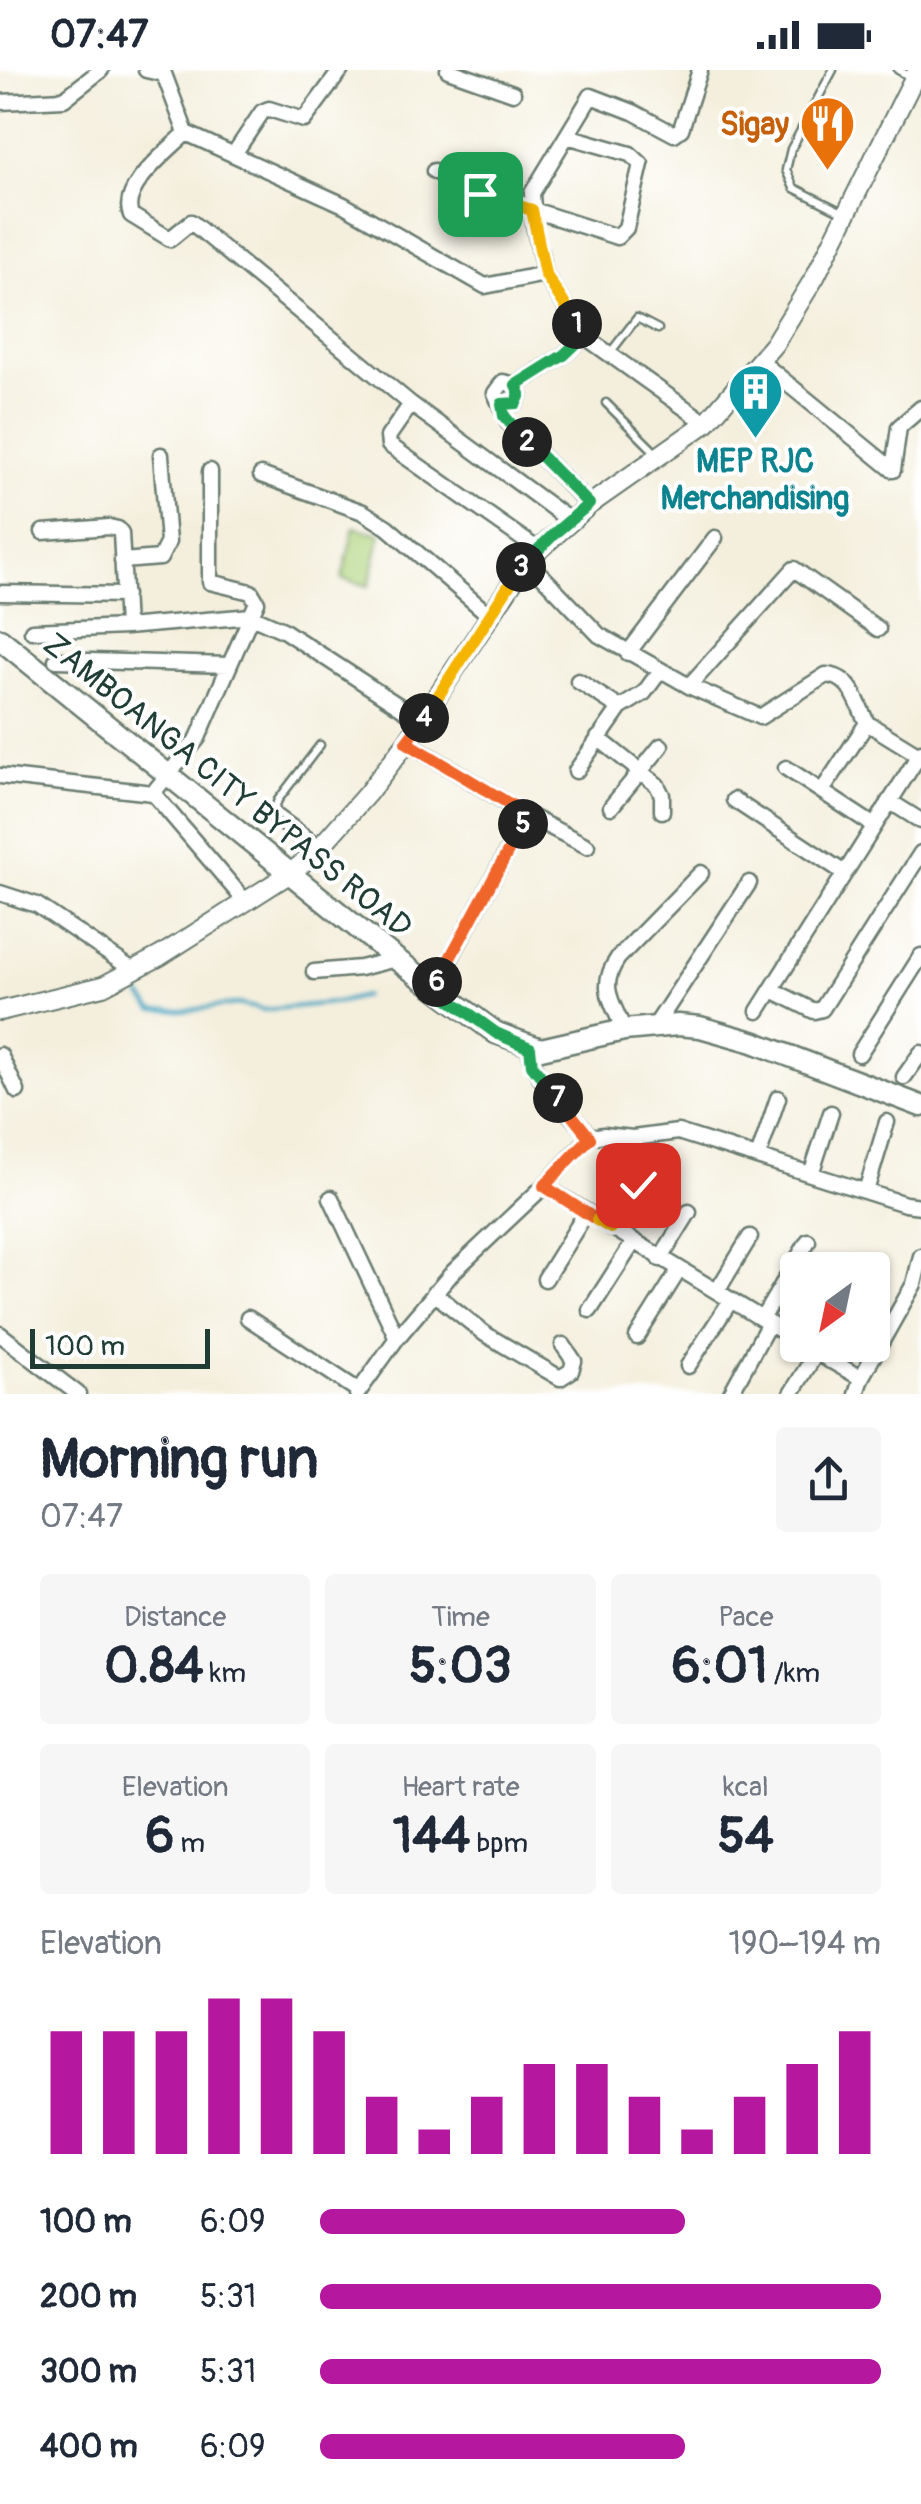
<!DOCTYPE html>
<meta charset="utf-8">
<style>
:root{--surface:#fff;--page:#f6f6f7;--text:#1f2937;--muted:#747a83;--accent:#b5179e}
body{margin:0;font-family:Pangolin,sans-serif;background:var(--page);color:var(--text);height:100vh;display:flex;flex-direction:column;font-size:38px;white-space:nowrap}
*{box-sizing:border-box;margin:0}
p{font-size:32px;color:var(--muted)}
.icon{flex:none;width:55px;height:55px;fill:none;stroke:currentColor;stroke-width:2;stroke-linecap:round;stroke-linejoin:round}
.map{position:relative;height:1324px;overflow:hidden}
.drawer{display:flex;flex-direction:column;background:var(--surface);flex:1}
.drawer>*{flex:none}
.needle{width:65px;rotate:213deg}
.fabs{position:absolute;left:780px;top:1182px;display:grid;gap:20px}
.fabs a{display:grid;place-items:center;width:110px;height:110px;border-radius:10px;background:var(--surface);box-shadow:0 2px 8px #0004;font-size:50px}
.scale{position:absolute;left:30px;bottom:25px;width:180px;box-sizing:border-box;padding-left:10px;border:5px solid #1f3d34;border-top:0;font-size:28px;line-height:35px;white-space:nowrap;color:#1f3d34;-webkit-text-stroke:8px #fff;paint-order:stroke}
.pin{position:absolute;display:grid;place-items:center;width:85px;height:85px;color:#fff;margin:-42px;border-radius:20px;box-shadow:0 5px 15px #0006}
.km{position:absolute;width:50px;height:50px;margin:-25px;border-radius:50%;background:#222;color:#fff;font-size:28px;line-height:50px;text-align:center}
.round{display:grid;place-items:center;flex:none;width:105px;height:105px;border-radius:10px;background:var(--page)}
.headline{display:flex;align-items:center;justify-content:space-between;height:170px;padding:0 40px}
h1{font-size:55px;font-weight:700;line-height:75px}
.figures{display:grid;grid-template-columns:repeat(3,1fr);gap:15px;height:170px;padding:10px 40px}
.figures div{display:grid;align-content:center;border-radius:10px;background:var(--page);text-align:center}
.figures b{font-size:50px;font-weight:700}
.figures small{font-size:28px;font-weight:400}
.figures p{font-size:28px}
.chart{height:280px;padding:20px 40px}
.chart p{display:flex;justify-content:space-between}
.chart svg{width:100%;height:180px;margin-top:10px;stroke:var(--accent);stroke-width:6}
ul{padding:0 40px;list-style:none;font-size:32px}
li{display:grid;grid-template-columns:160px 120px 1fr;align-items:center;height:75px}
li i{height:25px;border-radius:12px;background:var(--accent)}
.status{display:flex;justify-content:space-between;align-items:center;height:70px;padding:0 50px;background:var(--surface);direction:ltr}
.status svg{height:28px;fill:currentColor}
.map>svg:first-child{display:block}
</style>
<div class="status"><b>07:47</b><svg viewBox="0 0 49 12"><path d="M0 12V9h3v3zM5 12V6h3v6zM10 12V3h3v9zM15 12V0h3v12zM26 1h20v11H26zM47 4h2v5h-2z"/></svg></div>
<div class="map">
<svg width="921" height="1324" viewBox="0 0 921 1324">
<rect width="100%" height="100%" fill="#fff"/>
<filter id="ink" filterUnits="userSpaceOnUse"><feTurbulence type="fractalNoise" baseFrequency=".01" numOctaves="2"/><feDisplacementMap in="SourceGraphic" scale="20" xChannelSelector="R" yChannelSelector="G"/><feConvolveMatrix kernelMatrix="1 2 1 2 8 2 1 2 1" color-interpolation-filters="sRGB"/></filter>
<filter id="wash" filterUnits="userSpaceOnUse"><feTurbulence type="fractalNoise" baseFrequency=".0048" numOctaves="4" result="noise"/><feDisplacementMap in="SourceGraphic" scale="40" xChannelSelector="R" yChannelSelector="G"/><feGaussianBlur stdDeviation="2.25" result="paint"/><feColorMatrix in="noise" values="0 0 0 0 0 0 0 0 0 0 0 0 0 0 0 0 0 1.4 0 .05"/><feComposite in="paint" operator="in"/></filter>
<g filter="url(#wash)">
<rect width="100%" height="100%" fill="#f4efdd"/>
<!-- green -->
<path fill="#b0d47e" stroke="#688859" stroke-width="2.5" d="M354 457 381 464 369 516 342 509Z"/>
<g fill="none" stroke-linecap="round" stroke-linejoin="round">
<!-- stream -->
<path stroke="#45a7c5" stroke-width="4" d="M18 836 37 843
M128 909 153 940 183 941 238 934 264 940 340 932 364 926"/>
</g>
</g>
<g filter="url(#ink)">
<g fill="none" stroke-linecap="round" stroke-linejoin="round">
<defs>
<path id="service" d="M833 0 791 79 786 100 794 118 842 142
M898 0 913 8
M610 283 637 248 658 259
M606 333 658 385
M273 739 321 774
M312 784 271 747 278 730 320 675"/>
<path id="minor" d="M146 0 164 4
M448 0 513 23
M700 0 681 59 674 64 633 42 591 26 532 123 534 155 545 204 584 266 706 353
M164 4 186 63 344 135 485 216 545 204
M0 32 64 29 101 0
M186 63C168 81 119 118 131 145L170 169 191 152 411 334 569 450
M234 84 262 42 269 39 304 50 341 0
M434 101 480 123 617 167 626 158 641 94 630 84 567 66
M584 266 564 285 516 315 503 312 495 323 508 352 589 435
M760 291 893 400
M411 334 388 367 389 375 537 479
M502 335 516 333 520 324 516 315
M893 400 899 357 921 338
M261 405 363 442 387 457 488 544
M43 462 109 457 118 459 121 463 126 557
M527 490 599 565 689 616 760 647 826 605C852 606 857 633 867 653
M122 491 160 488 168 472 161 385
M0 523 125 525
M32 561 126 557 251 546 283 560 422 651
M628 583 715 468
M56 590 229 595
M578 611 620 638
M689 616 794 499 878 559
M598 668 657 715 662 725V741
M407 672 527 745 587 776
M786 698 873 755
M576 701 620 638 644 623 660 601
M0 706 153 723 245 831
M822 721 867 653 919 685
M153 723 198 668 257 532 251 522 210 512V401
M734 730 843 802
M889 731 921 751
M611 737 661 676
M0 823 37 835 133 900
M314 902 360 898 396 889
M434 919 527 745
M772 920 814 941 822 939 921 783
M758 941 921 682
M655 956 749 813
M624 960C612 931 598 917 618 888L701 803
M530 978C528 1004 573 1046 590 1067
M859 984 921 886
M0 985 17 1021
M904 1007 921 983
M758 1087 778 1028
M811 1104 831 1043
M544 1116 798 1271
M866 1121 887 1052
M331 1128 397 1268
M611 1158 639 1115
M660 1189 689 1142
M545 1209 586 1143
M717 1221 750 1167
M434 1223 485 1264 560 1308 571 1301 574 1291 563 1275
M590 1240 633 1173
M248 1248 359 1321
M762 1249 808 1171
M0 1264 78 1324
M637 1267 679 1200
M803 1275 861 1308 856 1324
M830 1291 840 1275
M688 1296 731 1230
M861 1308 914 1214 921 1186
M731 1323 769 1253
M357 1324 397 1268 453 1202 544 1116 590 1067 604 1065 633 1068 678 1062 905 1134 921 1136
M791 1324 816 1283"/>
<path id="tertiary" d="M0 941 103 916 160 886 289 804 313 785 367 724 407 672 527 490 589 435 706 353 774 274 815 207 918 0"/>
<path id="secondary" d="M0 569 396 889 496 963 541 979 624 960 678 955 700 957 753 972 921 1036"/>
</defs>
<!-- service casing -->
<use href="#service" stroke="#6a7b6f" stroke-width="11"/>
<!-- minor casing -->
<use href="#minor" stroke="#6a7b6f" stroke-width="19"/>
<!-- tertiary casing -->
<use href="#tertiary" stroke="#6a7b6f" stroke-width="22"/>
<!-- secondary casing -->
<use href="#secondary" stroke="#6a7b6f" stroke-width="25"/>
<!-- service -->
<use href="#service" stroke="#fff" stroke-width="6"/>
<!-- minor -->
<use href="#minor" stroke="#fff" stroke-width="14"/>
<!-- tertiary -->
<use href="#tertiary" stroke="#fff" stroke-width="18"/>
<!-- secondary -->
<use href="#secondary" stroke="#fff" stroke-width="20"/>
</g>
</g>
<g fill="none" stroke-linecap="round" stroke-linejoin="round" filter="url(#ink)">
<defs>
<path id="split-1" d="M480 124 532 140 545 204 577 254"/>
<path id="split-2" d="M527 372 504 346 502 334 516 333 520 324 516 315 564 285 584 266 577 254"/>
<path id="split-3" d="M521 497 556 462 589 434 527 372"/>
<path id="split-4" d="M424 648 521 497"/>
<path id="split-5" d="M424 648 406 672 528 745 523 754"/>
<path id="split-6" d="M437 912 523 754"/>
<path id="split-7" d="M437 912 434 918 496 963 530 978 532 995 558 1028"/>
<path id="split-8" d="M558 1028 590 1068 544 1116 597 1150"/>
<path id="split-9" d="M597 1150 611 1158 638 1115"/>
</defs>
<!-- split-1 casing -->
<use href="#split-1" stroke="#fff" stroke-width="20"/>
<!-- split-2 casing -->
<use href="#split-2" stroke="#fff" stroke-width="20"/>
<!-- split-3 casing -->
<use href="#split-3" stroke="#fff" stroke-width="20"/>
<!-- split-4 casing -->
<use href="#split-4" stroke="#fff" stroke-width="20"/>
<!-- split-5 casing -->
<use href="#split-5" stroke="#fff" stroke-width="20"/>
<!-- split-6 casing -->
<use href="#split-6" stroke="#fff" stroke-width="20"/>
<!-- split-7 casing -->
<use href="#split-7" stroke="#fff" stroke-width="20"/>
<!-- split-8 casing -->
<use href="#split-8" stroke="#fff" stroke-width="20"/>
<!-- split-9 casing -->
<use href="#split-9" stroke="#fff" stroke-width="20"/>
<!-- split-1 -->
<use href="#split-1" stroke="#f5b400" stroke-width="12"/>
<!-- split-2 -->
<use href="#split-2" stroke="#22a559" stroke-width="12"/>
<!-- split-3 -->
<use href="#split-3" stroke="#22a559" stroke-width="12"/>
<!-- split-4 -->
<use href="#split-4" stroke="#f5b400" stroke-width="12"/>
<!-- split-5 -->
<use href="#split-5" stroke="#f0652b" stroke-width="12"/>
<!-- split-6 -->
<use href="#split-6" stroke="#f0652b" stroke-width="12"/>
<!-- split-7 -->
<use href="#split-7" stroke="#22a559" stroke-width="12"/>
<!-- split-8 -->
<use href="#split-8" stroke="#f0652b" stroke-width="12"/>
<!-- split-9 -->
<use href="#split-9" stroke="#f5b400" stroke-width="12"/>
</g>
<!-- icons -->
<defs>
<symbol id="restaurant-pin" viewBox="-11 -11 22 30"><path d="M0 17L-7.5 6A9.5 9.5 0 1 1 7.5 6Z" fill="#e8710a" stroke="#fff"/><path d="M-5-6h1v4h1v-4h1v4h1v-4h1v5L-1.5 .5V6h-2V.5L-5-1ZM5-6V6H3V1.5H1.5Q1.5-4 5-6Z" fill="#fff"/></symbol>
<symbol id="building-pin" viewBox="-11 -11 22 30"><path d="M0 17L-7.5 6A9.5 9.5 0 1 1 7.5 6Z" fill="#0f9aa8" stroke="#fff"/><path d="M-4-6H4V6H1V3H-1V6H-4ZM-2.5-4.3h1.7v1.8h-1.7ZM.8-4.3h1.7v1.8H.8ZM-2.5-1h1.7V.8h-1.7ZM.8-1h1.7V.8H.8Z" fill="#fff"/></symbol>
</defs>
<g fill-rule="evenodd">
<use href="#restaurant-pin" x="796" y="22" width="63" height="86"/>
<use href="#building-pin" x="724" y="290" width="63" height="86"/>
</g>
<g text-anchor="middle" stroke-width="8" stroke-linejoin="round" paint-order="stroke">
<!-- food labels -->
<g font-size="32" font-weight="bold" fill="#c56008" stroke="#fff" text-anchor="end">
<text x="789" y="65">Sigay</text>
</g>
<!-- culture labels -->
<g font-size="32" font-weight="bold" fill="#0d838f" stroke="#fff">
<text x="755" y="402">MEP RJC<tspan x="755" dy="37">Merchandising</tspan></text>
</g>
<!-- street labels -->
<g font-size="32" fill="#1f3d34" stroke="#fff">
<text transform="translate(228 715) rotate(39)" y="11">ZAMBOANGA CITY BYPASS ROAD</text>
</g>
</g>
</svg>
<div class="fabs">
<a><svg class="needle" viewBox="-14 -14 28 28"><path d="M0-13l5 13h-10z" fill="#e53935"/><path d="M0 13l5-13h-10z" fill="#747a83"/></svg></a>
</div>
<div class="scale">100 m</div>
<div class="pin" style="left:480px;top:124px;background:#1e9e55"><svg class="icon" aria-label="arrive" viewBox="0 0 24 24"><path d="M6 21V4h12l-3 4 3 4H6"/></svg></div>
<div class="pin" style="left:638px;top:1115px;background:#d93025"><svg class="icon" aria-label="check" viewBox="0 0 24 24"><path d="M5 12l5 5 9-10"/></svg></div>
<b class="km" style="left:577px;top:254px">1</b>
<b class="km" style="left:527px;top:372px">2</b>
<b class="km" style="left:521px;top:497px">3</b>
<b class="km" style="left:424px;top:648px">4</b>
<b class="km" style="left:523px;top:754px">5</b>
<b class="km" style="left:437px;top:912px">6</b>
<b class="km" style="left:558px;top:1028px">7</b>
</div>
<section class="drawer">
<div class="headline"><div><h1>Morning run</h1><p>07:47</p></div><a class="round"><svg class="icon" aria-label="share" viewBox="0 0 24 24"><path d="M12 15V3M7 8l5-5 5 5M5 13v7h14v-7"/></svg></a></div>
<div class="figures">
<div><p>Distance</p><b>0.84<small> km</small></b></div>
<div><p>Time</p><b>5:03</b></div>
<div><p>Pace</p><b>6:01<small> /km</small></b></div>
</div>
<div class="figures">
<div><p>Elevation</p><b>6<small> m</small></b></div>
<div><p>Heart rate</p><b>144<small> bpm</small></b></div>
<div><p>kcal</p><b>54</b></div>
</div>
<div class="chart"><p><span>Elevation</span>190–194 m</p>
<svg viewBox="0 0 160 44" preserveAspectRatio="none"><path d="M5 44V14M15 44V14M25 44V14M35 44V6M45 44V6M55 44V14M65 44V30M75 44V38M85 44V30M95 44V22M105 44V22M115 44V30M125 44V38M135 44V30M145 44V22M155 44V14"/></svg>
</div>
<ul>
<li><b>100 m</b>6:09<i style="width:65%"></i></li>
<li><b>200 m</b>5:31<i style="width:100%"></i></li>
<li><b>300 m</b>5:31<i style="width:100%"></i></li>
<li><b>400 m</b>6:09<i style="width:65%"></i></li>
</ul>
</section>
